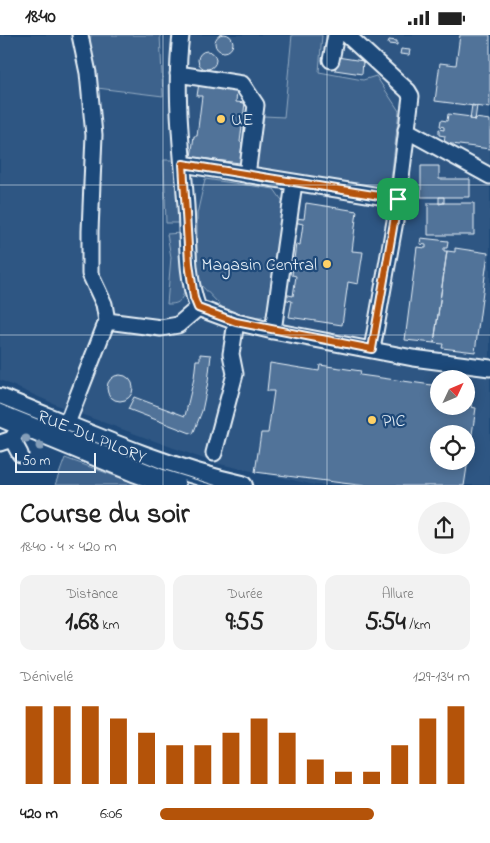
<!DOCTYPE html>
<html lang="fr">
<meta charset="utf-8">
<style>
:root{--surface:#fff;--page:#f2f2f2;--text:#222;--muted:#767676;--accent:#b45309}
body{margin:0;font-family:"Indie Flower",sans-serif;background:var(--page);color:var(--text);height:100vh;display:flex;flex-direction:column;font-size:19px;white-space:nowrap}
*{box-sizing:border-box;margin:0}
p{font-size:16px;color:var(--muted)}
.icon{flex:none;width:28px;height:28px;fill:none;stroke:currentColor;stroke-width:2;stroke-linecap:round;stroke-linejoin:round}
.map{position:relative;height:450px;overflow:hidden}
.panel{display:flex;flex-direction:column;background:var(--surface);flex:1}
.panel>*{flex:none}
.needle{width:32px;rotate:46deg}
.buttons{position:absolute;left:430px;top:335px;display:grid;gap:10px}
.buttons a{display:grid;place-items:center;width:45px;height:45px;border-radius:50%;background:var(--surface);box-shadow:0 2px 12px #0003;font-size:25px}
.scale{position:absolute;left:15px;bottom:12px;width:81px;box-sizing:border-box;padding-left:5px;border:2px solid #e8f1f8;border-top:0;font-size:14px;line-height:18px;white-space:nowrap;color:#e8f1f8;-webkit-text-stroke:4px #1f4a7a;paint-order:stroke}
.pin{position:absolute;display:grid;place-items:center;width:42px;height:42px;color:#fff;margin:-21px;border-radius:10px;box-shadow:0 2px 8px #0006}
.round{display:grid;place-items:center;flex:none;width:52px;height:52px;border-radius:26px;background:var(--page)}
.head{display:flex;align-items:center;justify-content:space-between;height:85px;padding:0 20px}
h1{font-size:28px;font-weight:800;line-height:38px}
.stats{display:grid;grid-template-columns:repeat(3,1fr);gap:8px;height:85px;padding:5px 20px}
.stats div{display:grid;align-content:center;border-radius:12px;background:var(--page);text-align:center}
.stats b{font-size:25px;font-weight:800}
.stats small{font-size:14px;font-weight:400}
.stats p{font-size:14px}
.chart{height:140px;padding:10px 20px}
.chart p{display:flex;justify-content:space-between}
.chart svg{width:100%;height:90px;margin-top:5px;stroke:var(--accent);stroke-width:6}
ul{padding:0 20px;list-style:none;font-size:16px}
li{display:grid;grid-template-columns:80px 60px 1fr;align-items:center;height:38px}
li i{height:12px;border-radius:6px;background:var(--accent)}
.status{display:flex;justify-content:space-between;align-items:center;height:35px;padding:0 25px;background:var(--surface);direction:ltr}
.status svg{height:14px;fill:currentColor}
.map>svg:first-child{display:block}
</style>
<div class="status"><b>18:40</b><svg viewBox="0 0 49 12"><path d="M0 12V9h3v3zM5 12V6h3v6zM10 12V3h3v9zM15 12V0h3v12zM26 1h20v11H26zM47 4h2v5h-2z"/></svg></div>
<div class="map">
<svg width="490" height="451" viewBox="0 0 490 451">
<rect width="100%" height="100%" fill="#1f4a7a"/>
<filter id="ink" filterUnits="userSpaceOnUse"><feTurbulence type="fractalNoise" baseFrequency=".02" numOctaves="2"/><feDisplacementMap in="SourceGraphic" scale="10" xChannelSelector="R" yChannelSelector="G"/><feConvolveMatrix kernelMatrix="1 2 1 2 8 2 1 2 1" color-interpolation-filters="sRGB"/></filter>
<g filter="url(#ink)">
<!-- built -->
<path fill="#2e5683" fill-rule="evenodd" d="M0 0H490V450H315L215 428 64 373 0 345ZM439 344H466V371H439ZM439 399H466V426H439Z"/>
<!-- green -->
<path fill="#3c628c" stroke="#92aac2" d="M91 0H160L163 61 97 53 90 7Z
M292 0H322L319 37 363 45 376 41 399 76 390 154 253 137 264 81 284 82Z
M164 125H178L180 188H166Z
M205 144 274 154 286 171 273 276 261 283 242 281 222 272 197 246V179Z
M181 198C182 214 190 252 181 264 178 269 173 269 167 269L171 222 167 199Z
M65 423 140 450H55Z"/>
<!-- building -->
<path fill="#517399" stroke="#e8f1f8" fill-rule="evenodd" d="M215 8a9 9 0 1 1 18 0a9 9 0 1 1-18 0Z
M460 0H490V73L435 66 440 28 456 30Z
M389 5 397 6V10L388 9Z
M401 14 410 15 409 20 400 19Z
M198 25a9 9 0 1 1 18 0a9 9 0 1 1-18 0Z
M337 22 363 26 362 39 335 35Z
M199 48 237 53 236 67 245 68 240 107 242 108 240 128 191 122 194 101H197L202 61H197Z
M472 70 477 71 475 85 470 84Z
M448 79 471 82 470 84 475 85V83L490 85V114L444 108 445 101 439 100V94L444 95V92L440 91 441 85 447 86Z
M421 131H439V144H470V162H421Z
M439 162H444V168L439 169Z
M306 168 357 176 352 216 363 217 358 249 348 247 342 290 289 282 292 266 283 264 284 259 293 261 296 241 292 240 296 209 300 210 303 189 294 187 295 183 304 184Z
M428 168H474V200H428Z
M421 203 448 206 447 213H444V216H447L434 308 405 305 417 212 426 213V210L420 209Z
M455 213 488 218 475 317 442 313 443 309 434 308 447 216 455 217Z
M200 319 211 320 208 347 202 376 193 399 128 374 134 362 185 381 194 343 196 325H200Z
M270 328 319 336 320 330 361 336 360 340 439 351V371H466V354L474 355 471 372 476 373 464 451H366L255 437 261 398H268L274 356H267ZM439 399H466V426H439Z
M107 353a13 13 0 1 1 26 0a13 13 0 1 1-26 0Z"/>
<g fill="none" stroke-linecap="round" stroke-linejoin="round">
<defs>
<path id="minor" d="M347 0 408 56 411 61 397 175 372 314
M331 25 336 0
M178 39 242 49 256 70 247 140
M406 95 490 141
M183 129 398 164
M198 273 236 287 273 296 413 323 490 333
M107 286 161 293 178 290 198 273C186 241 188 204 186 171 182 115 174 56 181 0
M273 296 294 148
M66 391 107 286 104 269 90 239V196L94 100 88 38 80 0
M12 404 20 419
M0 408 12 404 21 390
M214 418 235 339 231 319 236 287"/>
<path id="major" d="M0 364C80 396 158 432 242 451
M0 381 134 436 175 451"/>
</defs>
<!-- minor casing -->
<use href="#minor" stroke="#e8f1f8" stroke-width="19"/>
<!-- major casing -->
<use href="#major" stroke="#e8f1f8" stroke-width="24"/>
<!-- minor -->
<use href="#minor" stroke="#1f4a7a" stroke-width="15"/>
<!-- major -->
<use href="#major" stroke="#1f4a7a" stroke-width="20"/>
<!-- tram -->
<path stroke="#e8f1f8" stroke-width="1" d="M0 369 162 434 217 451"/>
</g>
<!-- trees -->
<g fill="#849eb9">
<circle cx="26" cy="404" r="4.5"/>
<circle cx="40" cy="411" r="4.5"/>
</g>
</g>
<g fill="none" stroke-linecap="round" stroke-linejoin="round" filter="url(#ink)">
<defs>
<path id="route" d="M183 129 398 164 372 314 236 287 198 273 194 263 189 228Z"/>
</defs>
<!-- route casing -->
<use href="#route" stroke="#fff" stroke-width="10"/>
<!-- route -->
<use href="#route" stroke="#b45309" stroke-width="6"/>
</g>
<!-- grid -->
<path fill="none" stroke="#e8f1f8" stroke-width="1" stroke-opacity="0.55" d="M163 0V451M327 0V451M0 150H490M0 300H490"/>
<!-- markers -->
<g fill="#ffd166" stroke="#1f4a7a" stroke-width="2">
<circle cx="221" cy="84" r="5"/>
<circle cx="327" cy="229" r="5"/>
<circle cx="372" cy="385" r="5"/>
</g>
<g text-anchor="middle" stroke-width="4.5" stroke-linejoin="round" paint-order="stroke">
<!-- poi labels -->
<g font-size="18" fill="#e8f1f8" stroke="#1f4a7a" text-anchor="start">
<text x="231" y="90">UE</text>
<text x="317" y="235" text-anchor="end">Magasin Central</text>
<text x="382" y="391">PIC</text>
</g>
<!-- street labels -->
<g font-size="18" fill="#e8f1f8" stroke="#1f4a7a">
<text transform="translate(92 401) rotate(22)" y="6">RUE DU PILORY</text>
</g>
</g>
</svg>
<div class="buttons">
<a><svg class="needle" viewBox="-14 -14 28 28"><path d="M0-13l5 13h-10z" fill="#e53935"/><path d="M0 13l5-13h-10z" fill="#767676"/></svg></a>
<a><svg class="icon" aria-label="locate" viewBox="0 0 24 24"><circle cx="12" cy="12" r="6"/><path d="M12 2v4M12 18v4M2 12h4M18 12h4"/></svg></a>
</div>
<div class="scale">50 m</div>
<div class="pin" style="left:398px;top:164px;background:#1e9e55"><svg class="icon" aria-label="arrive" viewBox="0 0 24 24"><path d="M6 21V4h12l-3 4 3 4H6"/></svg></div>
</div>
<section class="panel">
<div class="head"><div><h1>Course du soir</h1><p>18:40 · 4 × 420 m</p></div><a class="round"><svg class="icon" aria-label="share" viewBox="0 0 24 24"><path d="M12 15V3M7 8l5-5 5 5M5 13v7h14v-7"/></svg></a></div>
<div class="stats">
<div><p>Distance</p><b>1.68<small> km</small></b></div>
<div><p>Durée</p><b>9:55</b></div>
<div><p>Allure</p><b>5:54<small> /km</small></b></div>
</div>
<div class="chart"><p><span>Dénivelé</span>129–134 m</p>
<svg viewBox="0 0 160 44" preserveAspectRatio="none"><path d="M5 44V6M15 44V6M25 44V6M35 44V12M45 44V19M55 44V25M65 44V25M75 44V19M85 44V12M95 44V19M105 44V32M115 44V38M125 44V38M135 44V25M145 44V12M155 44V6"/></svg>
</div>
<ul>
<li><b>420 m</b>6:06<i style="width:69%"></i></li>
</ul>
</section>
